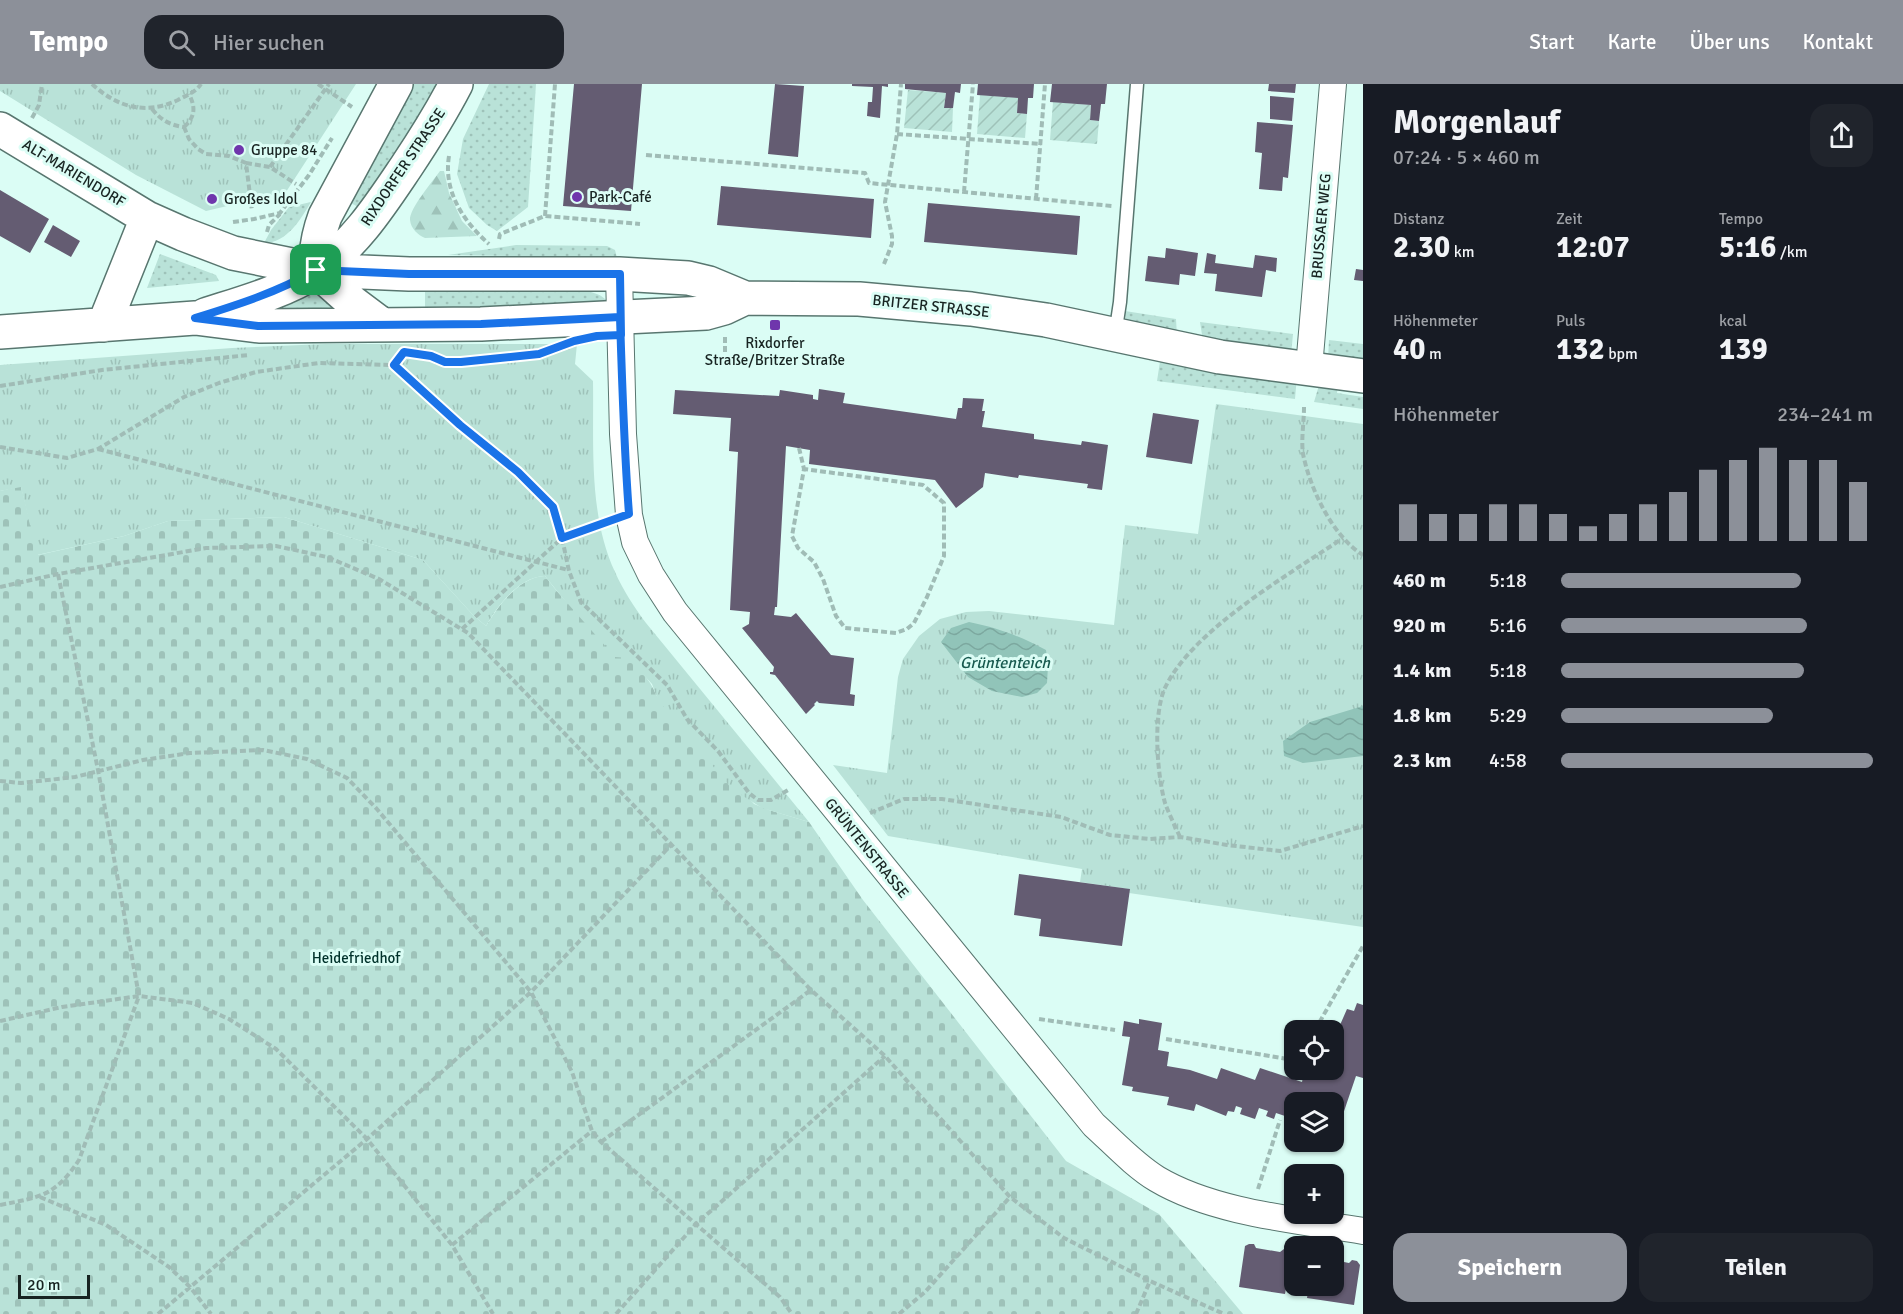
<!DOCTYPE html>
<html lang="de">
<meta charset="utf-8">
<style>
:root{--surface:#171b24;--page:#20242c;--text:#f1f3f6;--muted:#9ea1a6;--accent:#8c9099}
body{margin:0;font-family:Signika,sans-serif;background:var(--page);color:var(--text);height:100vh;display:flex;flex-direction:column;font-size:22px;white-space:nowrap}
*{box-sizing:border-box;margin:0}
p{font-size:20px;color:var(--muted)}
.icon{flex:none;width:33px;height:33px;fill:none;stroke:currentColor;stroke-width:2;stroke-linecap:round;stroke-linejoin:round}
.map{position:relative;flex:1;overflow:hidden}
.side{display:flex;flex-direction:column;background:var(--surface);width:540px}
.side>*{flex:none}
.buttons{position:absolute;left:1284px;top:936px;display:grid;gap:12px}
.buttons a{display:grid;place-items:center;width:60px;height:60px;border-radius:12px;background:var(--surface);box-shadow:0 2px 4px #0004;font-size:30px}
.scale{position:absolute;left:18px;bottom:15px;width:72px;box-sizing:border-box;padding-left:6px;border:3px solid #182422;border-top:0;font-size:16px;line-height:21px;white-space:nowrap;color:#182422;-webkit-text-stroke:4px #dbfdf5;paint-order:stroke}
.pin{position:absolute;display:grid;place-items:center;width:51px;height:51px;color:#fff;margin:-26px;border-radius:12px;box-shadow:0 3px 9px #0006}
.round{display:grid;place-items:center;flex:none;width:63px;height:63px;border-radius:18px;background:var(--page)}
.overview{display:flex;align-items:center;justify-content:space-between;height:102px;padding:0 30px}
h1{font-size:33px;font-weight:700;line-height:45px}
.figures{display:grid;grid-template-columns:repeat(3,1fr);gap:9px;height:102px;padding:6px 30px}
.figures div{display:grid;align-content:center}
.figures b{font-size:30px;font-weight:700}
.figures small{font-size:16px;font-weight:400}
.figures p{font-size:16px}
.chart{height:168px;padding:12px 30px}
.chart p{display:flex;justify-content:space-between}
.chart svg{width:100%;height:108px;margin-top:6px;stroke:var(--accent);stroke-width:6}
.cta{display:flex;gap:12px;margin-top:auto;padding:12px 30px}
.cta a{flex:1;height:69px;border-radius:18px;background:var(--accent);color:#fff;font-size:24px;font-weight:700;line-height:69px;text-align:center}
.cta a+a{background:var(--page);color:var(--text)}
ul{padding:0 30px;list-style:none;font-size:20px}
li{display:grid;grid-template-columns:96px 72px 1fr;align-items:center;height:45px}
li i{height:15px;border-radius:8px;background:var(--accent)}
header{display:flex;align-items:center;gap:36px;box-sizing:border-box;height:84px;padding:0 30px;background:var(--accent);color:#fff}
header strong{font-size:28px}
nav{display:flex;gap:33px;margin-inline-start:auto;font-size:21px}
.search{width:420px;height:54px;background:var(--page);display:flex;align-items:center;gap:15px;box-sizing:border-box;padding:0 21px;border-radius:18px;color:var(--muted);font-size:22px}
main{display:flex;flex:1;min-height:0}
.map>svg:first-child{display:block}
</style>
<header>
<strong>Tempo</strong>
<div class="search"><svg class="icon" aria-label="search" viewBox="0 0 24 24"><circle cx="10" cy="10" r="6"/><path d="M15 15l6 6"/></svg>Hier suchen</div>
<nav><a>Start</a><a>Karte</a><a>Über uns</a><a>Kontakt</a></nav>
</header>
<main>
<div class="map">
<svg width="1363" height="1230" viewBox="0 0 1363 1230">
<defs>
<pattern id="grass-dots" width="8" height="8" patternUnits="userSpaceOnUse" patternTransform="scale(1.5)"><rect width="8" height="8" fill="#b9e2d8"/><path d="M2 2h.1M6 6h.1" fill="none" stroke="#9ec2b9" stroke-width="1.8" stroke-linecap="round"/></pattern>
<pattern id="forest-firs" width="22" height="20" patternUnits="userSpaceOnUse" patternTransform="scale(1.5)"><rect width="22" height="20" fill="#b9e2d8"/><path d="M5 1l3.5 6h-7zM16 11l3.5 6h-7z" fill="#9ec2b9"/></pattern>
<pattern id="cemetery-stones" width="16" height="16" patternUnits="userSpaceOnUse" patternTransform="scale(1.5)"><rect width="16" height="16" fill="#b9e2d8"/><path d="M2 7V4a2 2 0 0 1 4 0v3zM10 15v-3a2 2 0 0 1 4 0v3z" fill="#9ec2b9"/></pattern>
<pattern id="park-tufts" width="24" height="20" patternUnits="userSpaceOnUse" patternTransform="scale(1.5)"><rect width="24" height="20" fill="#b9e2d8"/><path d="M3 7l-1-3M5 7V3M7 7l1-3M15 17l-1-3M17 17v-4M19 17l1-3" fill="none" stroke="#9ec2b9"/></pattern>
<pattern id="garden-furrows" width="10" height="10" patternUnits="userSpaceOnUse" patternTransform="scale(1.5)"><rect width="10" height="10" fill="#b9e2d8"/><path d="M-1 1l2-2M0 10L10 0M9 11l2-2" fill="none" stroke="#9ec2b9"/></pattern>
<pattern id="water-waves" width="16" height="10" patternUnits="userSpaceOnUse" patternTransform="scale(1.5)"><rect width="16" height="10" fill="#91c4b9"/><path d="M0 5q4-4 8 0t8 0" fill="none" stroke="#7ca89f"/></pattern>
</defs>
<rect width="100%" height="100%" fill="#dbfdf5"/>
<!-- grass -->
<path fill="url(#grass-dots)" d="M410 0H441L422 26 360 124 349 118Z
M489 0H536L528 123 497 147 487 141 469 124 457 90 463 55Z
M311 118C301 135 287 159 264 159L271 146 289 123Z
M516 161 607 162 615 166 617 174 448 171Z
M160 170 216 191 219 197 147 204Z
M328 204 343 227 278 229 272 221Z
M425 205 577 206C588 207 603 209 608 219L425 227Z
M1125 227 1176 235 1177 252 1126 243Z
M1200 238 1293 250 1291 271 1203 257Z
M1329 256 1363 260V280L1328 276Z
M1161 271 1297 292 1295 315 1157 297Z
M1320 298 1338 301 1337 309 1363 313V325L1314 318Z"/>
<!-- forest -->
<path fill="url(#forest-firs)" d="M440 87H444L449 109 462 137 477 152 425 154C418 151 411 145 410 136 409 125 433 97 440 87Z"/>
<!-- cemetery -->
<path fill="url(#cemetery-stones)" d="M21 402 38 471 124 452 168 437 284 433 423 476 473 531 486 542C499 521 519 493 545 492 551 499 556 507 563 514 588 539 646 580 656 611L754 720 769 726 809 738 863 816 1066 1077 1159 1130 1243 1230H0V407Z"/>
<!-- park -->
<path fill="url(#park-tufts)" d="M0 0H356L286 108 206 127 136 91 0 7Z
M325 260H577L575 280 593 297C594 360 588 430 615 488 623 506 634 523 646 539L809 738 762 724 732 705 665 625 656 611 652 600 628 574 615 573 561 512 545 492C519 493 498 521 486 542L473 531 423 476 284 433 168 437 124 452 37 471 21 403 0 407V281L232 264Z
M1216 320 1363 340V843L1129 809V805L1080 798 1082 785 888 752 833 681 887 689 898 593 903 575 919 552 940 535 966 528 989 527 1114 541 1125 441 1198 450Z"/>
<!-- garden -->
<path fill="url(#garden-furrows)" d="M908 6 946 9 944 23 953 24 952 48 904 44Z
M980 11 1018 14 1017 29 1027 30 1025 54 977 50Z
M1053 18 1091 21 1090 36 1099 37 1097 60 1050 56Z"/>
<!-- water -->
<path fill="url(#water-waves)" d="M969 538C998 544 1020 552 1046 566L1048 582 1047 599 1037 609 1022 613 992 607 968 593 941 558 951 544Z
M1363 622V672L1303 679 1284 672 1283 657 1310 638Z"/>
<!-- building -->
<path fill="#645c72" d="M574 0H642L631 127 563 122Z
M775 0 804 2 798 73 768 70Z
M852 0H888V3L882 2 880 34 867 32 868 18H872L873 3 852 2Z
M905 0H961L960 9 955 8 953 24H944L946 9 905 5Z
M978 0H1034L1033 14H1028L1027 30 1017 29 1018 14 977 11Z
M1052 0H1107L1105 20H1101L1099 37 1090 36 1091 21 1050 18Z
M1269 0H1296L1295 9 1268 7Z
M1270 12 1294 14 1292 37 1270 35Z
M1257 38 1293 41 1288 94 1283 93 1282 107 1259 105 1262 69 1255 68Z
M721 102 874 115 871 154 717 141Z
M0 106 49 135 30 169 0 152Z
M928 119 1080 132 1077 171 924 158Z
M53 141 80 157 71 173 44 158Z
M1166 164 1198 169 1195 192 1180 190 1179 201 1145 197 1148 172 1165 174Z
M1207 169 1216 171 1215 179 1253 184 1255 171 1277 174 1276 188 1266 186 1262 213 1215 207 1217 190 1204 189Z
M1356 185 1363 186V197L1354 196Z
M819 305 845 309 843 319 956 335 958 324H962L963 314 984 315 982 327H985L982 343 1034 350V355L1081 361 1082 357 1108 361 1102 406 1087 404 1088 400 1019 391 1018 394 985 389 983 403 956 424 935 396 809 380 810 366 786 362 777 523H775L774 531 791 533 796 529 831 571 854 574 850 610 855 611 854 622 819 619 817 617 814 620 815 621 806 630 775 591 770 590V588H773L774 583 742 544 749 540 750 528 730 526 738 368 729 367 731 334 673 330 675 306 779 312 780 306 813 311V315L818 316Z
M1153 329 1199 336 1192 380 1146 373Z
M1019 790 1130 805 1122 862 1039 852 1041 835 1014 831Z
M1357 919 1363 921V994L1356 992 1340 1039 1334 1037V1018H1294V1032L1292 1031 1291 1034 1276 1029 1274 1035 1266 1032 1268 1027 1259 1024 1255 1035 1240 1030 1242 1024 1236 1022 1234 1028 1228 1027 1226 1032 1196 1020 1194 1027 1167 1021 1169 1013 1132 1007 1133 1003 1122 1001 1130 953 1122 952 1124 937 1139 940V935L1162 939 1158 966 1169 968 1167 982 1190 986 1217 995 1221 984 1255 996 1260 984 1302 998 1303 993 1313 996 1317 986 1325 989 1326 986H1334V965L1342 942 1340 941 1347 925 1354 927Z
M1249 1160H1254L1256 1164 1280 1168 1284 1165 1289 1166 1292 1170 1285 1210 1239 1203 1245 1162Z
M1334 1176 1349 1179 1352 1176 1357 1177 1360 1181 1354 1221 1307 1214 1309 1202H1334Z"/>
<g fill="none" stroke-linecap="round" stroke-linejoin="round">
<defs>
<path id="lane" d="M1115 251 1120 218 1137 0"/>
<path id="street" d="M619 190 623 350 629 431 635 458 651 491 675 528 1094 1041C1114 1059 1134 1081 1157 1095 1214 1129 1298 1136 1363 1147
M1309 284 1333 0"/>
<path id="secondary" d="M0 45 147 134 183 150 233 169 316 186 409 190H619L688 194 709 199 745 214 859 215 971 225 1046 236 1220 273 1363 292
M316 186C315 166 318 151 325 132L396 0
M316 186 353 219 381 240
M205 231C242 219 283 208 316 187 355 161 381 120 406 83 424 56 441 29 456 0
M104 241 147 134
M0 248 195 234 259 242 481 240 706 229 724 224 745 214"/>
</defs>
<!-- lane casing -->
<use href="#lane" stroke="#58766f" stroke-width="15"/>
<!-- street casing -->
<use href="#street" stroke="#58766f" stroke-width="28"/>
<!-- secondary casing -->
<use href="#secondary" stroke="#58766f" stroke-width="36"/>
<!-- path -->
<path stroke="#a0bcb6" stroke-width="4" stroke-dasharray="6 3" stroke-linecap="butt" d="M92 0C118 24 146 31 178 16 187 11 196 8 201 0
M318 0 352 23
M152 25C161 36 169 41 184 43
M32 34 39 21 42 0
M184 43 189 55 198 65 206 70 229 72 246 79 252 127
M184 43C195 33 196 24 189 10
M897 50 1041 60
M646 71 865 89 869 99 1112 122
M449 72C443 108 464 138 489 160
M246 79 270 83 296 100
M270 83 329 0
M964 108 973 0
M1036 115 1045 0
M545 132 555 0
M233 138 254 135 280 129 309 91 332 54
M267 148 269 141 280 130
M499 155 500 150 545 132 640 140
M884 180 892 160V152L885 118 897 50 901 0
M725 253V268
M403 269 394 281 460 341 518 389 553 423 562 454 569 487 581 518 667 601 687 635 718 667 749 709 758 716H771L790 705
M424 271 445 278H461L539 270 549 266
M0 302 102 286 249 271
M1304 323C1304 338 1301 355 1303 370 1310 404 1332 452 1363 471
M0 363 67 374 98 365 184 313 219 299 256 288 319 279 394 281
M799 364 804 385 792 452 798 464 814 478 823 495 836 532 845 544 896 549 907 545 914 539 927 513 944 472V419L923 401 804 385
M98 365 568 486
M0 503 58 490 206 464 276 462 327 473 379 495 468 549 811 906 885 972 1010 1113 1064 1154 1150 1197 1224 1230
M462 545 562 454 607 438
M0 697 21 699 75 693 143 676 190 669 263 666 307 675 347 694 376 724 531 908 572 988 592 1047 601 1058 780 1213 792 1230
M870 729 904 715H942L1061 733 1110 751 1150 755 1180 753 1227 761 1280 767 1363 742
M1180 753C1175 742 1169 730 1165 719 1157 690 1153 634 1164 606 1190 547 1290 490 1343 454
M1039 935 1115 946
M0 937 62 923 139 912 193 919 229 935 276 965 367 1055 452 1161 493 1230
M1315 946 1363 862
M1166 955 1294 976
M1294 991 1296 986
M601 1058 811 906
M1258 1105 1280 1036
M40 1113 106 1141 169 1183 190 1203 211 1230
M0 1121C41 1113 55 1112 79 1076L139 912 98 686 58 490
M452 1161 592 1047
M158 1230 367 1055 531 908 672 760
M616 1230 695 1141 885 972
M899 1230 925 1208 1010 1113
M1136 1230 1150 1197"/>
<!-- lane -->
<use href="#lane" stroke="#fff" stroke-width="12"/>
<!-- street -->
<use href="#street" stroke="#fff" stroke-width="26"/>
<!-- secondary -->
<use href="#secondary" stroke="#fff" stroke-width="33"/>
</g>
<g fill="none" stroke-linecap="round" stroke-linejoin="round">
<defs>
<path id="route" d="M316 186C278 208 237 221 195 234L258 242 481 240 620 233C622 299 624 365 629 430L562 454 553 423 518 388 460 341 394 281 404 268 431 272 445 278H461L539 270 574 257 597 252 621 251 620 190H409L316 186"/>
</defs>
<!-- route casing -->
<use href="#route" stroke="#fff" stroke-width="12"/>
<!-- route -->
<use href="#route" stroke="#1a73e8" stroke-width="8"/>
</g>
<!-- markers -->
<g fill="#6f36ac" stroke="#dbfdf5" stroke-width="2">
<circle cx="239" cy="66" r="6"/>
<circle cx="577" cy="113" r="6"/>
<circle cx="212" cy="115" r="6"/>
<rect x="769" y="235" width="12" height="12" rx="3"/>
</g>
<g text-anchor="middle" stroke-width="6" stroke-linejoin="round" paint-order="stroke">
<!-- poi labels -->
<g font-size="15" fill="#182422" stroke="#dbfdf5" text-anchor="start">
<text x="251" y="71">Gruppe 84</text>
<text x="589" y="118">Park-Café</text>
<text x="224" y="120">Großes Idol</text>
<text x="775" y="264" text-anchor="middle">Rixdorfer<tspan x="775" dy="17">Straße/Britzer Straße</tspan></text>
</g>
<!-- street labels -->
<g font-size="15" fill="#182422" stroke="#dbfdf5">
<text transform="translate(403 83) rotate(-56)" y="5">RIXDORFER STRASSE</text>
<text transform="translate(74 89) rotate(31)" y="5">ALT-MARIENDORF</text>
<text transform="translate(1321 142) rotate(-85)" y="5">BRUSSAER WEG</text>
<text transform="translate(931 222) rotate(6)" y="5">BRITZER STRASSE</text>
<text transform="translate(867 764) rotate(51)" y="5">GRÜNTENSTRASSE</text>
</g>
<!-- park labels -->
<g font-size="15" fill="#01322b" stroke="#dbfdf5">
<text x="356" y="879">Heidefriedhof</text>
</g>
<!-- water labels -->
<g font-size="16" font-style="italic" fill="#175a4f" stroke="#dbfdf5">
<text x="1005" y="584">Grüntenteich</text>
</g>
</g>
</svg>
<div class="buttons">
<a><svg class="icon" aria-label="locate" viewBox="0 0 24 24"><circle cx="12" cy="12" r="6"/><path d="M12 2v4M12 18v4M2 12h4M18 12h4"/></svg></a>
<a><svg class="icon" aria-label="layers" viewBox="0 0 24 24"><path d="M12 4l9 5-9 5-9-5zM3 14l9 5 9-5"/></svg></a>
<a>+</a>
<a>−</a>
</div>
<div class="scale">20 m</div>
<div class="pin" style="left:316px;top:186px;background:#1e9e55"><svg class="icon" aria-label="arrive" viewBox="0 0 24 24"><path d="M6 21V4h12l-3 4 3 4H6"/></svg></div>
</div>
<section class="side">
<div class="overview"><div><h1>Morgenlauf</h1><p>07:24 · 5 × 460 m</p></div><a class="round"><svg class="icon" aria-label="share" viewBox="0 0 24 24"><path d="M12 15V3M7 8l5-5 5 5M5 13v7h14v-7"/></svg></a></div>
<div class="figures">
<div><p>Distanz</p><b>2.30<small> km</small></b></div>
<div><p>Zeit</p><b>12:07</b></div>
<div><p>Tempo</p><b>5:16<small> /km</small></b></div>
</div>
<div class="figures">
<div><p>Höhenmeter</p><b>40<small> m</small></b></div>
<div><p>Puls</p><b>132<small> bpm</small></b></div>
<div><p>kcal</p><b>139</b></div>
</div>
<div class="chart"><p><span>Höhenmeter</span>234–241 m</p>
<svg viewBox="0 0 160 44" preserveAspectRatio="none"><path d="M5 44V29M15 44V33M25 44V33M35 44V29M45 44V29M55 44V33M65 44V38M75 44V33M85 44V29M95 44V24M105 44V15M115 44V11M125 44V6M135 44V11M145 44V11M155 44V20"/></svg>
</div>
<ul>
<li><b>460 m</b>5:18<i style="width:77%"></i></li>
<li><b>920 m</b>5:16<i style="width:79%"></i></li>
<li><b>1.4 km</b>5:18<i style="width:78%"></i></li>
<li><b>1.8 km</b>5:29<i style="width:68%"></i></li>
<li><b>2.3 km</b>4:58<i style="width:100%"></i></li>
</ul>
<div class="cta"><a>Speichern</a><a>Teilen</a></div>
</section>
</main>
